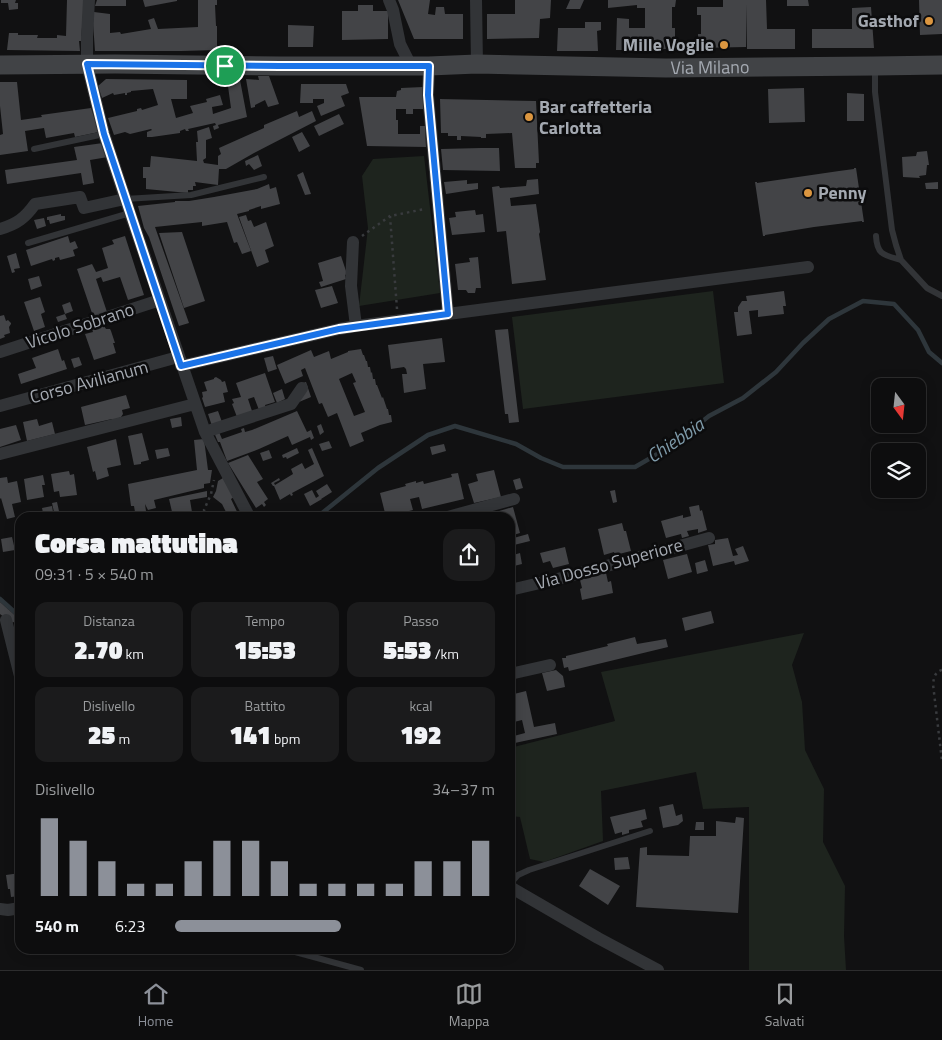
<!DOCTYPE html>
<html lang="it">
<meta charset="utf-8">
<style>
:root{--surface:#0d0d0e;--page:#1b1b1c;--text:#f1f3f6;--muted:#9a9c9e;--line:#2d2d2e;--accent:#8c9099}
body{margin:0;font-family:"Titillium Web",sans-serif;background:var(--page);color:var(--text);height:100vh;display:flex;flex-direction:column;font-size:19px;white-space:nowrap}
*{box-sizing:border-box;margin:0}
p{font-size:16px;color:var(--muted)}
.icon{flex:none;width:28px;height:28px;fill:none;stroke:currentColor;stroke-width:2;stroke-linecap:round;stroke-linejoin:round}
.map{position:relative;flex:1;overflow:hidden}
.drawer{position:absolute;left:15px;top:512px;width:500px;height:442px;display:flex;flex-direction:column;background:var(--surface);border-radius:15px;box-shadow:0 2px 12px #0003,0 0 0 1px var(--line)}
.drawer>*{flex:none}
.needle{width:32px;rotate:165deg}
.buttons{position:absolute;left:871px;top:378px;display:grid;gap:10px}
.buttons a{display:grid;place-items:center;width:55px;height:55px;border-radius:10px;background:var(--surface);box-shadow:0 2px 12px #0003,0 0 0 1px var(--line);font-size:25px}
.pin{position:absolute;display:grid;place-items:center;width:42px;height:42px;color:#fff;margin:-21px;border:2px solid #fff;border-radius:50%;box-shadow:0 1px 5px #0007}
.round{display:grid;place-items:center;flex:none;width:52px;height:52px;border-radius:15px;background:var(--page)}
.summary{display:flex;align-items:center;justify-content:space-between;height:85px;padding:0 20px}
h1{font-size:28px;font-weight:800;line-height:38px}
.figures{display:grid;grid-template-columns:repeat(3,1fr);gap:8px;height:85px;padding:5px 20px}
.figures div{display:grid;align-content:center;border-radius:12px;background:var(--page);text-align:center}
.figures b{font-size:25px;font-weight:800}
.figures small{font-size:14px;font-weight:400}
.figures p{font-size:14px}
.chart{height:140px;padding:10px 20px}
.chart p{display:flex;justify-content:space-between}
.chart svg{width:100%;height:90px;margin-top:5px;stroke:var(--accent);stroke-width:6}
ul{padding:0 20px;list-style:none;font-size:16px}
li{display:grid;grid-template-columns:80px 60px 1fr;align-items:center;height:38px}
li i{height:12px;border-radius:6px;background:var(--accent)}
.tabs{display:flex;justify-content:space-around;align-items:center;height:70px;border-top:1px solid var(--line);background:var(--surface);font-size:14px;color:var(--muted)}
.tabs a{display:grid;justify-items:center;gap:2px}
.tabs .active{color:var(--accent)}
.map>svg:first-child{display:block}
</style>
<div class="map">
<svg width="942" height="970" viewBox="0 0 942 970">
<rect width="100%" height="100%" fill="#111112"/>
<!-- green -->
<path fill="#1e241e" d="M424 156 440 293 359 306 368 228 362 176 373 159Z
M713 291 724 383 523 409 512 317Z
M804 633 792 665 802 702 805 750 824 789 823 842 845 886 844 936 846 970H749V807L703 809 696 772 601 791 603 841 544 862 530 859 520 817 510 816V748L615 721 601 672Z"/>
<g fill="none" stroke-linecap="round" stroke-linejoin="round">
<!-- stream -->
<path stroke="#2e363b" stroke-width="4.5" d="M316 518 378 468 428 435 455 426 516 444 541 458 563 467H635L673 445 709 416 743 398 776 372 803 343 829 319 863 301 894 304 918 330 929 352 942 363
M0 599 20 617"/>
</g>
<!-- building -->
<path fill="#434447" fill-rule="evenodd" d="M1 0H16L15 3H18V9L9 10 8 3H1Z
M67 0H84L81 41H79L80 51 7 50 9 33H18V35H38L37 38H57V35L66 36Z
M97 0H126V6H95Z
M143 0H177V1L145 7Z
M198 0H217V5H215L216 26H217V50L181 51H95L93 23 94 12 110 14V33L120 32 121 34 151 29 148 20 154 18 158 29 198 27Z
M398 0H430L428 14 435 15 436 7H444L445 14H463V39H414Z
M515 0H551L550 18 540 19 539 38 487 39V14H515Z
M570 0H584L580 9H566Z
M608 0H676L675 7H672V28H675V49H629V50H616L617 18 629 19V28H645V8H637V5L608 8Z
M723 0H766L767 29H795V49H747L746 4V47L698 48V34H701V15H697V7H723Z
M787 0H808L809 6H787Z
M919 0H942V34L920 35Z
M358 5H373V11H388V39L342 40V11H358Z
M871 7 874 48H812V29H852V8Z
M585 22H601V30L597 31 598 51H557L558 28H585Z
M288 25 314 26 313 47H288Z
M258 76H269L279 104 268 107 265 100 255 105V107L251 108 246 79 259 80Z
M106 79 187 80V99H171L176 118 193 113 190 106 207 102 206 99 220 95 223 105 212 107 213 114 231 108 227 79 240 80 247 117 218 125 219 128 214 130 213 126 216 125 215 123 188 129 189 131H186L185 129 180 131V133L152 137H147V132L152 130 151 129 130 134 125 132 114 135 108 118 137 111V109L141 108 142 110 158 105 153 89 131 91V92L127 93V95H125V93L114 95 113 93 102 98 98 86Z
M0 82H17L21 120 42 117 41 115 91 108 99 132 75 137 74 133 46 138 44 128 25 131 28 151 0 155V135L3 134 0 106Z
M301 84H346L349 93 341 96 345 106 321 116 317 106 324 103V99H313V103H300Z
M423 87V109H413V114H406V109H396V120H398V134H420V126H425L426 147 367 146 359 97H396L397 91 401 90V88Z
M804 88 805 122 769 123 768 89Z
M847 93 864 94V121H847Z
M440 99 536 101 539 163H536V168H515L512 133 486 134V138H481V137L461 136V140H457V136H448V133H441Z
M297 111 299 117 312 111 316 121 254 153 226 169H219L218 185 195 182 196 186H193V190H188V193L146 189V178H143V167H150L151 156 197 161 196 142H198L197 131 209 127 212 138 206 140V158L203 160 204 163 218 165V156L221 154 219 148 264 128V125Z
M339 114 344 124 319 136 314 126Z
M302 132 310 146 299 152 292 137Z
M103 143 108 157 90 160 94 183 83 185 81 173 7 184 5 170 77 160 74 147Z
M481 148H499L500 171 443 170 441 149Z
M927 151 929 165H927L926 175 919 176 920 178 903 177 902 157 916 156 917 152Z
M258 155 262 166 254 170 249 164 246 166 245 161Z
M854 168H856L864 222H862V221L814 227 765 235V236H763L755 182H757V183L839 171 854 169Z
M303 172 311 194 305 195 297 175Z
M538 179 539 194 510 198 511 206 536 204 540 232 539 234 546 280 512 284 506 231 497 232 492 187 499 186 500 188 526 186 527 180Z
M467 180V184L478 183V189L446 194 444 182Z
M938 182V189H926L925 183Z
M269 184 270 189 276 187 280 204 261 209V206L249 210V211L237 214 251 251 242 254 237 242 234 243 227 222 202 226V222L155 227 189 323 179 326 149 237 144 228 138 206 175 202V201H189L214 197 257 189Z
M475 210 476 215 483 214 485 232 452 235 449 218 456 217 455 212Z
M61 214V216H65V220L50 224 49 220H47V217Z
M246 215 248 221 251 220 254 227 266 222 274 246 265 250 269 262 257 267 239 217Z
M44 218 46 226 37 229 34 220Z
M182 232 205 301 184 308 159 233Z
M68 236 70 243 75 241 78 248 73 250 75 256 60 260 59 257 55 258V260L53 261 52 259 31 266 26 250Z
M125 236 144 295 128 300 120 277 103 282 101 277 96 279 107 312 93 316 77 269 92 264 96 272 108 268 102 248 114 244 112 240Z
M16 253 20 268 14 269 15 272 12 273 7 256Z
M341 256 347 274 345 275 346 279 321 287 319 282 323 281 318 263Z
M478 257 481 288H476L475 293H468L466 290H458L455 264 470 262 469 258Z
M39 276 42 286 31 290 28 279Z
M332 286 338 303 321 308 315 290Z
M784 291 786 306H783L784 314 758 317V310L749 311 752 334 737 336 734 312H738V307L742 301H747L746 296Z
M40 297 45 312 41 314 45 327 34 331 24 302Z
M70 302 73 311 65 314 67 319 58 322 56 317 65 314 62 305Z
M4 315 6 321 8 320 11 323V324L9 327 10 333 4 335 5 337 0 339V316Z
M104 326 106 329H110L111 331 115 343H113L116 353 94 360 85 334 93 332 92 329Z
M508 329 519 422 509 423 508 414H505L495 330Z
M442 338 445 362 423 364 426 389 404 393 402 374H407L406 369 404 367 391 369 388 345Z
M58 349 62 361 64 360 67 369 21 384 18 374 36 368 32 358Z
M361 349 363 355H364L366 361H367L368 367H370L371 373 372 372 373 379H375L376 385H377L382 398 383 397 387 409H388L389 415H391L392 422 380 425 361 433 364 441 350 447 337 413 328 417 322 403 319 404 305 368 301 370 303 376 285 384 277 365 311 350 314 357 329 351 331 359 348 352V351ZM352 373 356 382 353 383 365 412 354 416 339 379Z
M273 356 277 369 268 372 264 358Z
M79 357 82 365 74 368 71 359Z
M265 373 275 402 265 405 266 408 259 410 254 397 248 399 252 411 237 417 232 404 234 403 232 399 241 397 236 383Z
M216 377 221 380 222 382 225 381 228 392 223 393 225 402 205 407 202 398 203 397 202 392 207 391 204 382 214 379V378Z
M306 382 311 397 299 402 301 384Z
M282 389 285 399 277 403 273 393Z
M126 395 130 408 122 410 123 414 121 417 112 421V419L85 425 81 407Z
M218 411 222 422 212 426 208 414Z
M297 411 307 432 311 430 314 438 311 440 310 437 292 445 288 436 259 449 227 461 220 442H218L213 430 219 432 222 439 242 432 241 429 244 428 245 432 252 430Z
M181 417 182 426 172 428 170 419Z
M37 419 39 426 52 422 55 434 27 441 23 422Z
M321 424 324 432 320 435 317 426Z
M16 425 21 440 0 447V429Z
M142 433 149 460 141 462V464L134 465 128 436Z
M116 439 121 465 107 468 109 476 97 480 95 471 93 472 87 447Z
M204 439 208 470H212L210 483 204 484V488L154 500 156 508 148 510 145 504 147 518H136L134 506H131L128 484 197 470 194 440Z
M329 441 332 448 322 451 319 444Z
M444 444 446 451 432 455 430 447Z
M168 448 170 456 157 459 155 450Z
M297 448 299 453 287 459 286 457 283 458 282 455Z
M312 448 324 476 292 493 293 495 291 496 290 494 280 500 274 486H273L271 483 279 478 280 480 274 483 275 485 293 474 291 469 302 463 305 469 314 464 308 450Z
M269 450 272 458 263 461 260 453Z
M248 455 263 479 257 482 268 499 264 502 266 505 264 507 262 504 256 508 228 463Z
M494 470 501 497 474 503 468 484 478 481 476 474Z
M69 471 70 475 74 474 77 495 60 497 59 491 54 492 51 474Z
M458 473 464 499 422 509 419 497 410 499 413 510 386 517 380 493 406 486 405 484 416 481V483L423 481 424 484 452 477 451 474Z
M43 475 45 485H42L44 497 27 500 24 479Z
M7 477 8 483 17 481 21 502 12 504 15 517 7 519 1 498 0 499V478Z
M223 478 234 497 231 499 240 518H226L228 516 222 504 213 497 216 491 218 481Z
M520 478 523 488 516 490 513 480Z
M327 484 332 492 321 499H322L310 506 304 494 312 490 316 498 319 496 316 491Z
M615 490 617 502 613 503 610 491Z
M207 491V497L190 500 193 518H169L173 516 169 499Z
M57 502 59 511 54 512 52 503Z
M699 505 700 511 702 510 707 530 698 533V529L687 531 689 536 682 538 681 534 666 538 661 521 683 515V518L691 516 689 507Z
M52 506 54 518H44L42 508Z
M513 507 520 533 510 536V518H493L492 513Z
M622 523 624 531H626L631 551 615 555 614 552 604 555 598 529Z
M528 534 530 541 510 546V539Z
M12 537 15 550 3 552 1 539Z
M728 538 733 556 738 555 735 549 743 546 749 561 735 565 734 561 713 566 708 545 715 544V540Z
M565 547 569 564 553 568 550 561 543 563 540 553Z
M520 553 522 564 510 567V556Z
M687 554 692 572 668 579 663 560Z
M705 560 708 571 697 574 695 563Z
M606 573 608 582 611 581 613 593 582 600 580 589 582 588 580 580Z
M0 602 20 620 11 623 0 614Z
M711 611 714 623 685 631 682 618Z
M635 637 637 644 666 639 668 647 569 671 568 667 564 668 562 658H566V656L608 646 607 644Z
M556 670 563 676 565 687 547 691 542 673Z
M526 691 534 727 555 723 557 734 510 744V737L525 733 522 720 510 723V695Z
M673 804 676 816 682 814 683 821 678 825 663 828 659 807Z
M645 809 647 819 641 821 643 827 629 830V833L622 835V832L615 834 610 817Z
M736 817 744 818 738 913 636 907 640 848 647 847V855L689 856 690 836H716V821L735 823Z
M696 822H704V830H695Z
M628 857 630 869 615 870 614 858Z
M590 869 620 886 608 905 579 886Z
M20 873V896L11 897 10 889H8L6 875Z"/>
<g fill="none" stroke-linecap="round" stroke-linejoin="round">
<!-- path -->
<path stroke="#393b3e" stroke-width="2.5" stroke-dasharray="2.5 4" stroke-linecap="butt" d="M362 236 390 216
M397 309 390 216 425 209
M206 518 204 510 211 494 214 480
M942 670C935 672 934 677 933 684L942 761"/>
<!-- lane -->
<path stroke="#323437" stroke-width="6" d="M875 68V92L892 230 896 245 901 260 927 288 942 296
M34 149 104 134
M125 199 191 195 264 177
M876 236C877 255 884 255 901 260
M28 243 130 213
M510 884 518 875 529 870 650 831
M288 950 361 970"/>
<!-- street -->
<path stroke="#323437" stroke-width="12" d="M89 0 87 37V64L104 134 130 213 205 432 250 518
M389 0 393 10 400 44 411 66
M476 0 477 64
M429 66 428 95 448 314
M0 229C17 224 25 218 35 204L80 197 84 208 125 199
M353 242 351 286 356 326
M0 352 160 300
M181 366 339 329 356 326 808 267
M0 406 178 357
M205 432 291 404 302 388
M0 454 195 404
M444 518 514 499
M510 590 570 576 709 538
M6 620 20 676
M510 674 550 665
M510 887 598 938 658 970
M0 909 8 910 20 908"/>
<!-- secondary -->
<path stroke="#414346" stroke-width="19" id="s1" d="M0 65 115 64 280 66H429L477 64 666 68 875 66 942 65"/>
</g>
<g fill="none" stroke-linecap="round" stroke-linejoin="round">
<defs>
<path id="route" d="M87 64 280 66H429L428 95 448 314 339 329 181 366 104 134Z"/>
</defs>
<!-- route casing -->
<use href="#route" stroke="#fff" stroke-width="10"/>
<!-- route -->
<use href="#route" stroke="#1a73e8" stroke-width="6"/>
</g>
<!-- markers -->
<g fill="#db9640" stroke="#0c0c0d" stroke-width="2">
<circle cx="929" cy="21" r="5"/>
<circle cx="724" cy="45" r="5"/>
<circle cx="529" cy="117" r="5"/>
<circle cx="808" cy="193" r="5"/>
</g>
<g text-anchor="middle" stroke-width="5" stroke-linejoin="round" paint-order="stroke">
<!-- poi labels -->
<g font-size="18" font-weight="bold" fill="#a4a9b1" stroke="#0c0c0d" text-anchor="end">
<text x="919" y="27">Gasthof</text>
<text x="714" y="51">Mille Voglie</text>
<text x="539" y="113" text-anchor="start">Bar caffetteria<tspan x="539" dy="21">Carlotta</tspan></text>
<text x="818" y="199" text-anchor="start">Penny</text>
</g>
<!-- street labels -->
<g font-size="18" fill="#a4a9b1" stroke="#0c0c0d">
<text dy="6" stroke="none"><textPath href="#s1" startOffset="710">Via Milano</textPath></text>
<text transform="translate(80 326) rotate(-18)" y="6">Vicolo Sobrano</text>
<text transform="translate(89 382) rotate(-15)" y="6">Corso Avilianum</text>
<text transform="translate(609 564) rotate(-15)" y="6">Via Dosso Superiore</text>
</g>
<!-- water labels -->
<g font-size="19" font-style="italic" fill="#7e9aa9" stroke="#0c0c0d">
<text transform="translate(675 440) rotate(-34)" y="7">Chiebbia</text>
</g>
</g>
</svg>
<div class="buttons">
<a><svg class="needle" viewBox="-14 -14 28 28"><path d="M0-13l5 13h-10z" fill="#e53935"/><path d="M0 13l5-13h-10z" fill="#9a9c9e"/></svg></a>
<a><svg class="icon" aria-label="layers" viewBox="0 0 24 24"><path d="M12 4l9 5-9 5-9-5zM3 14l9 5 9-5"/></svg></a>
</div>
<div class="pin" style="left:225px;top:66px;background:#1e9e55"><svg class="icon" aria-label="arrive" viewBox="0 0 24 24"><path d="M6 21V4h12l-3 4 3 4H6"/></svg></div>
<section class="drawer">
<div class="summary"><div><h1>Corsa mattutina</h1><p>09:31 · 5 × 540 m</p></div><a class="round"><svg class="icon" aria-label="share" viewBox="0 0 24 24"><path d="M12 15V3M7 8l5-5 5 5M5 13v7h14v-7"/></svg></a></div>
<div class="figures">
<div><p>Distanza</p><b>2.70<small> km</small></b></div>
<div><p>Tempo</p><b>15:53</b></div>
<div><p>Passo</p><b>5:53<small> /km</small></b></div>
</div>
<div class="figures">
<div><p>Dislivello</p><b>25<small> m</small></b></div>
<div><p>Battito</p><b>141<small> bpm</small></b></div>
<div><p>kcal</p><b>192</b></div>
</div>
<div class="chart"><p><span>Dislivello</span>34–37 m</p>
<svg viewBox="0 0 160 44" preserveAspectRatio="none"><path d="M5 44V6M15 44V17M25 44V27M35 44V38M45 44V38M55 44V27M65 44V17M75 44V17M85 44V27M95 44V38M105 44V38M115 44V38M125 44V38M135 44V27M145 44V27M155 44V17"/></svg>
</div>
<ul>
<li><b>540 m</b>6:23<i style="width:52%"></i></li>
</ul>
</section>
</div>
<nav class="tabs">
<a class="active"><svg class="icon" aria-label="home" viewBox="0 0 24 24"><path d="M3 11l9-7 9 7M6 9v11h12V9"/></svg>Home</a>
<a><svg class="icon" aria-label="map" viewBox="0 0 24 24"><path d="M3 6l6-2 6 2 6-2v14l-6 2-6-2-6 2zM9 4v14M15 6v14"/></svg>Mappa</a>
<a><svg class="icon" aria-label="saved" viewBox="0 0 24 24"><path d="M7 4h10v16l-5-4-5 4z"/></svg>Salvati</a>
</nav>
